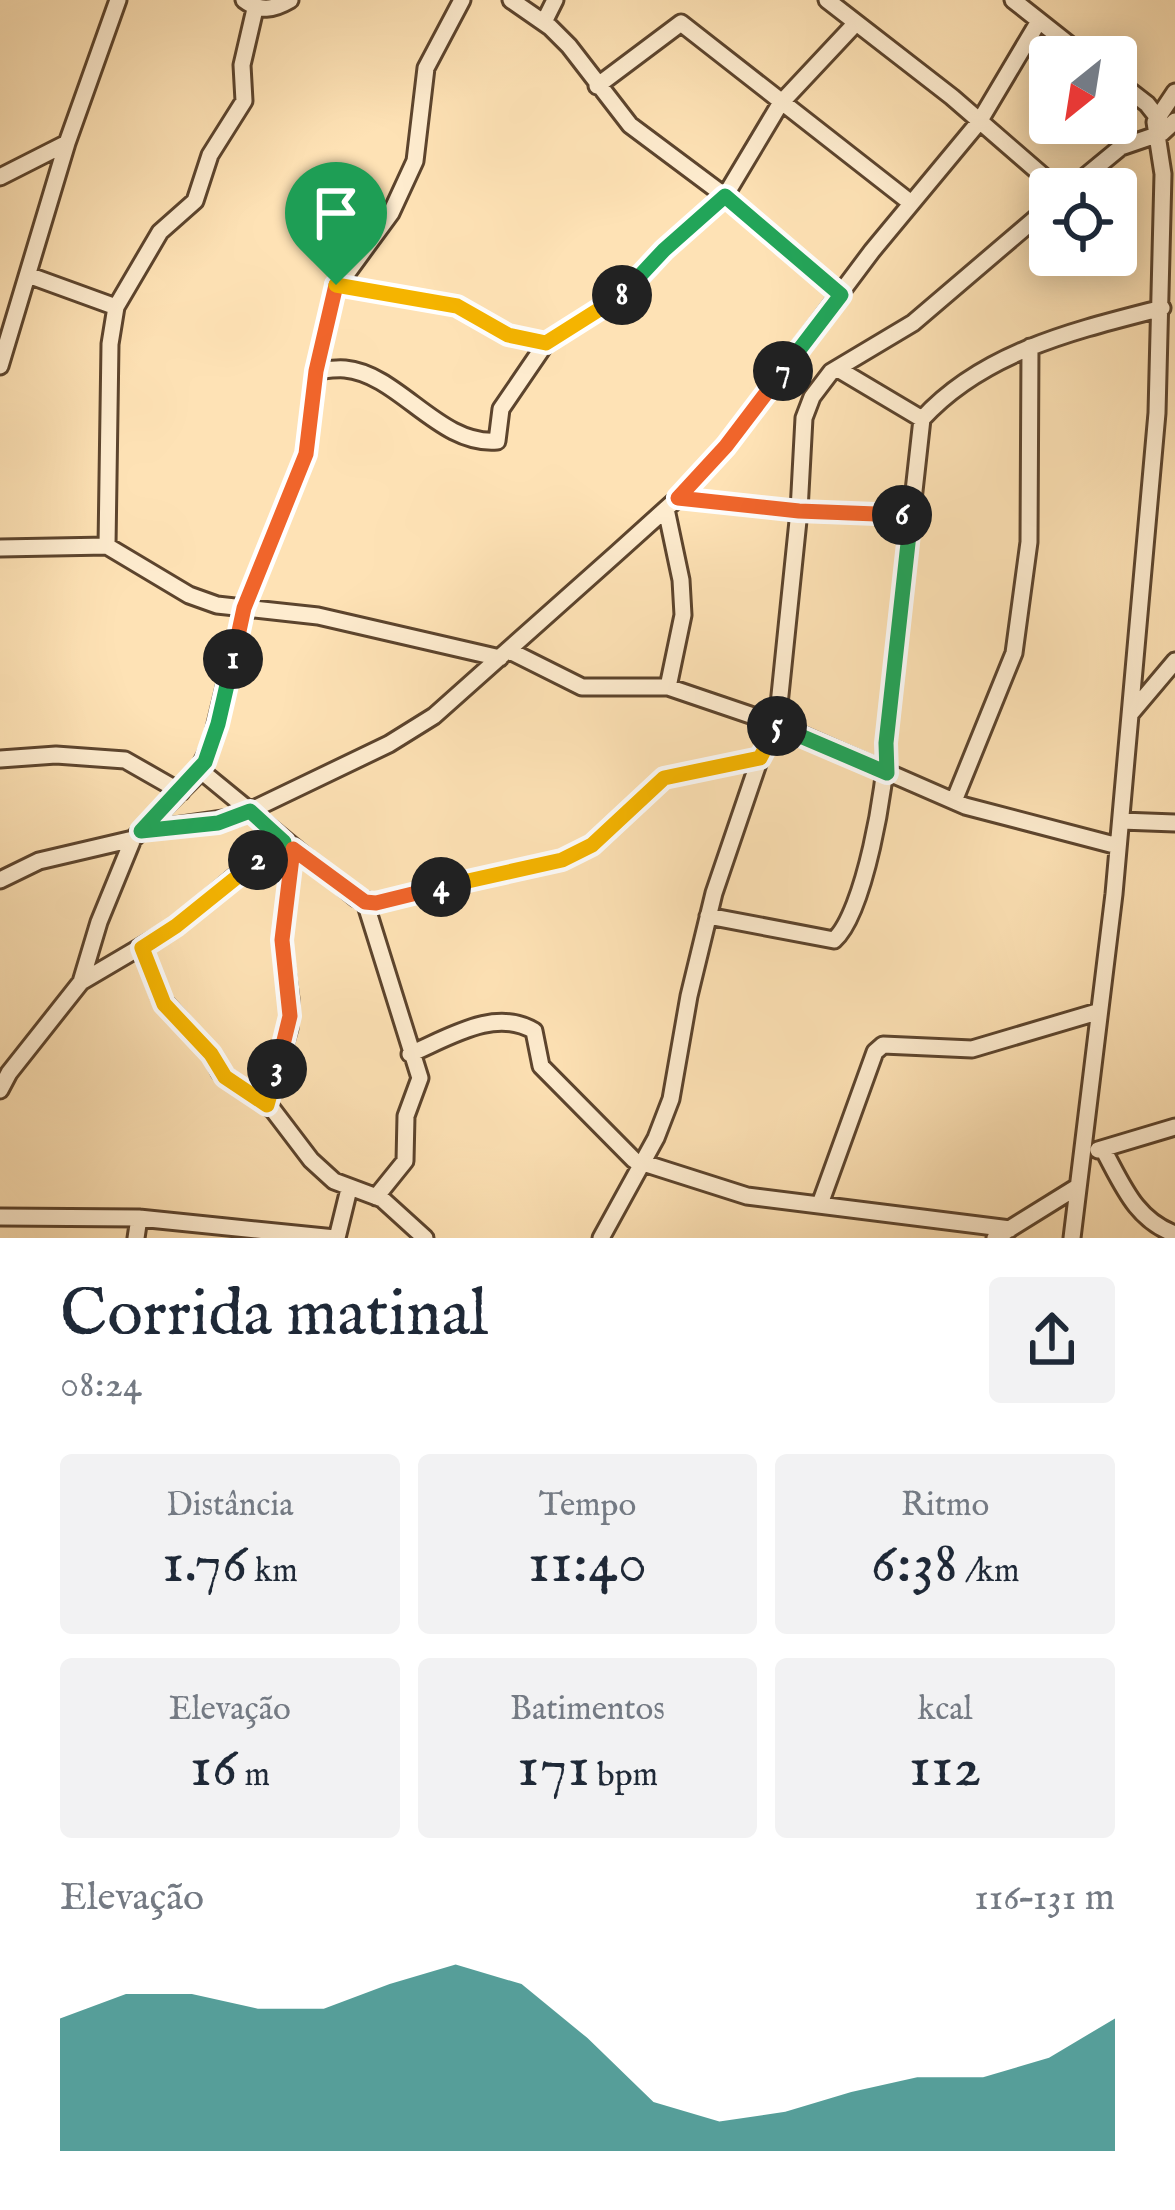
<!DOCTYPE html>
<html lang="pt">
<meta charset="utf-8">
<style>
:root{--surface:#fff;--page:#f2f2f3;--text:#1f2937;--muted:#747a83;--accent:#0f766e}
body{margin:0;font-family:"IM FELL English",serif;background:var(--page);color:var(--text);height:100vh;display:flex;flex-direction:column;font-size:45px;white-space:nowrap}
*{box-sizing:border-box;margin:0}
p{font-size:39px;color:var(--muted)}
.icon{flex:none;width:66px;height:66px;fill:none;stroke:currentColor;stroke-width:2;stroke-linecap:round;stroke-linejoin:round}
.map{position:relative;height:1238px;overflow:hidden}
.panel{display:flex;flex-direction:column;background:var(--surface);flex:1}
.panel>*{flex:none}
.needle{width:78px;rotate:210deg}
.fabs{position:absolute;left:1029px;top:36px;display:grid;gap:24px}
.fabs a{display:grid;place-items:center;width:108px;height:108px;border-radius:12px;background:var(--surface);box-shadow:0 6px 30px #0003;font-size:60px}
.pin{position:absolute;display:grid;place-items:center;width:102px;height:102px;color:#fff;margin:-123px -51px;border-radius:50% 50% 50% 0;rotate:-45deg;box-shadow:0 0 12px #0007}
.pin .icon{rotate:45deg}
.km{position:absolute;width:60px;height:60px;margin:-30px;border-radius:50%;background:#222;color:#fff;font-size:33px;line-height:60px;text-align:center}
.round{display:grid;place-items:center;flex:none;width:126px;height:126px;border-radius:12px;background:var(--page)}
.summary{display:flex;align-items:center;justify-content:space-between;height:204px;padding:0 60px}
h1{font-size:66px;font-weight:600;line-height:90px}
.stats{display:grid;grid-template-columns:repeat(3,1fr);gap:18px;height:204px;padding:12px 60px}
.stats div{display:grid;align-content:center;border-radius:12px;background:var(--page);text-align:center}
.stats b{font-size:60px;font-weight:600}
.stats small{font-size:33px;font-weight:400}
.stats p{font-size:33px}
.chart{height:336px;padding:24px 60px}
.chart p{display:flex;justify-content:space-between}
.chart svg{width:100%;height:216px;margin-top:12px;fill:var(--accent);opacity:.7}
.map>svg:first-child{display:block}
</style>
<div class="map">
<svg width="1175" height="1238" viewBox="0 0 1175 1238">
<rect width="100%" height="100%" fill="#fee2b5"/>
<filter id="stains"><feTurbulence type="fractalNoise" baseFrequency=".00167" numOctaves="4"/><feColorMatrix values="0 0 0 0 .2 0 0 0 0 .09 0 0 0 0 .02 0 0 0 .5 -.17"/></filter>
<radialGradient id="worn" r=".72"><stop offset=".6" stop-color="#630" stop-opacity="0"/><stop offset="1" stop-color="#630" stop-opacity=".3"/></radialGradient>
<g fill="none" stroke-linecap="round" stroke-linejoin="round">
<defs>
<path id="street" d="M244 0C260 12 273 10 290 0
M511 0 550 27 569 46 630 125 725 196 841 295
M827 0 952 97 1058 189
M1013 0 1085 57
M544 22 555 0
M1116 80 1147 104 1162 123
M597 86 681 23 911 203
M0 177 67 143
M1070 189 1121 147 1162 133 1175 121
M28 275 116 307
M336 285 457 306 508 335 546 343
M0 366 67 143 118 0
M838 369 922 419
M316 371C325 370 336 368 345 369 399 374 439 446 497 441L501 409 546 343 628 291 664 250 725 196 780 104 855 24
M678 498 799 511 911 516
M666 509 681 580 683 615 668 687
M107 546 110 344 116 307 160 232 195 201 210 155 244 101 242 65 255 9
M0 548 107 546 189 595 217 605 318 616 500 658
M508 650 582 687H668L777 724 965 806 1118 846
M1132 712 1175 661
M0 759 56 755 125 760 181 792
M200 770 356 898 376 903 562 860 592 845 664 778 760 758
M954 801 1014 653 1029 542 1030 347
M1121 821 1175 823
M141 831 237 817 389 744 434 716 617 553 678 498 726 446 872 251 979 122 1039 21
M0 880 39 861 133 839
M365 902 420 1078 406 1116 405 1161 376 1197
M708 916 834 940C864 914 887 784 886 744L922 419C984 351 1077 330 1162 308
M142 948 160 997 211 1054 220 1072 273 1110 311 1160 334 1181 382 1199 425 1238
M81 982 99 922 133 839 194 778 211 745 244 608 306 454 316 371 334 291 391 213 415 161 426 68 462 0
M410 1054C448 1038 495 1007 534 1031L541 1066 634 1160 747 1196 1010 1229
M0 1090 9 1073 81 982 176 926 239 873 285 842
M267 1104 289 1028 290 999 282 940 293 849
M1098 1150 1175 1127
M1104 1151C1123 1186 1136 1220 1175 1234
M820 1204 875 1052 883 1045 972 1049 1097 1012
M0 1217 139 1218 335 1238
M136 1238 139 1218
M337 1238 349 1189
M601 1238 656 1138 671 1099 689 996 714 893 760 758 777 724 799 511 804 418 812 397 831 372 913 323 1050 206
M995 1238 1077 1187
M1072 1238 1114 894 1157 413 1163 174 1155 122 1175 92"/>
</defs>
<!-- street casing -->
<use href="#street" stroke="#5c442d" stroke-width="21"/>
<!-- street -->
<use href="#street" stroke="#feeccf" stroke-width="15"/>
</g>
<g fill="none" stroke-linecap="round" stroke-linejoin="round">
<defs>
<path id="split-1" d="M233 659 244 608 306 454 316 371 336 285"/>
<path id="split-2" d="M233 659 218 724 205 762 141 831 218 823 250 811 284 842 258 860"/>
<path id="split-3" d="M258 860 176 926 142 948 164 1004 211 1054 225 1077 267 1105 277 1069"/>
<path id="split-4" d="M277 1069 290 1016 282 940 293 849 365 902 376 903 441 887"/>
<path id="split-5" d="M441 887 562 860 592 845 664 778 760 758 777 726"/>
<path id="split-6" d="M777 726 887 773 886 743 911 516 902 515"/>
<path id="split-7" d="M783 371 726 446 678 498 799 511 902 515"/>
<path id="split-8" d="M622 295 664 250 725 196 841 295 783 371"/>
<path id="split-9" d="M336 285 457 306 508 335 546 343 622 295"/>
</defs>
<!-- split-1 casing -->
<use href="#split-1" stroke="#fff" stroke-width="24"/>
<!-- split-2 casing -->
<use href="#split-2" stroke="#fff" stroke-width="24"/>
<!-- split-3 casing -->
<use href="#split-3" stroke="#fff" stroke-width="24"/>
<!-- split-4 casing -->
<use href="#split-4" stroke="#fff" stroke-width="24"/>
<!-- split-5 casing -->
<use href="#split-5" stroke="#fff" stroke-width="24"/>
<!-- split-6 casing -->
<use href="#split-6" stroke="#fff" stroke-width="24"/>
<!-- split-7 casing -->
<use href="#split-7" stroke="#fff" stroke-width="24"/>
<!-- split-8 casing -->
<use href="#split-8" stroke="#fff" stroke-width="24"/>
<!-- split-9 casing -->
<use href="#split-9" stroke="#fff" stroke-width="24"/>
<!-- split-1 -->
<use href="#split-1" stroke="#f0652b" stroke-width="15"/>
<!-- split-2 -->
<use href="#split-2" stroke="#22a559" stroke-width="15"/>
<!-- split-3 -->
<use href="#split-3" stroke="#f5b400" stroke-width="15"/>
<!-- split-4 -->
<use href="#split-4" stroke="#f0652b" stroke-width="15"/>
<!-- split-5 -->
<use href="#split-5" stroke="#f5b400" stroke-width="15"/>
<!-- split-6 -->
<use href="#split-6" stroke="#22a559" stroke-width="15"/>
<!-- split-7 -->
<use href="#split-7" stroke="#f0652b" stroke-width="15"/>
<!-- split-8 -->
<use href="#split-8" stroke="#22a559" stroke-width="15"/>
<!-- split-9 -->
<use href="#split-9" stroke="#f5b400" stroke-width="15"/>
</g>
<rect width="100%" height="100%" filter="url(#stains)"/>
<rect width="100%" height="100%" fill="url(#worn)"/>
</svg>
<div class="fabs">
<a><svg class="needle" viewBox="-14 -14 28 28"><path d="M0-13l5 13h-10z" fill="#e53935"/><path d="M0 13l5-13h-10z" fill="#747a83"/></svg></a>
<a><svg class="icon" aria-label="locate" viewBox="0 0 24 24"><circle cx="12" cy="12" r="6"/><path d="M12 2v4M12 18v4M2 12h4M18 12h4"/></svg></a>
</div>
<div class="pin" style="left:336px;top:285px;background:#1e9e55"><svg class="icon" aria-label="arrive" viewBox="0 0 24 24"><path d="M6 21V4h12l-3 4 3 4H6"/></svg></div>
<b class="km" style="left:233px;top:659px">1</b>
<b class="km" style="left:258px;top:860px">2</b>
<b class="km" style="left:277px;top:1069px">3</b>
<b class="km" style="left:441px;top:887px">4</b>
<b class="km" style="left:777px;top:726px">5</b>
<b class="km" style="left:902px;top:515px">6</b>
<b class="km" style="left:783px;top:371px">7</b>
<b class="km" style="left:622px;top:295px">8</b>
</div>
<section class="panel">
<div class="summary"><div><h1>Corrida matinal</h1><p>08:24</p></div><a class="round"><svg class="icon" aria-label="share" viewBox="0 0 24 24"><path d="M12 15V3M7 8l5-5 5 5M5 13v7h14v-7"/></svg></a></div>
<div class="stats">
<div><p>Distância</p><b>1.76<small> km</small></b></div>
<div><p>Tempo</p><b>11:40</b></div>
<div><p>Ritmo</p><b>6:38<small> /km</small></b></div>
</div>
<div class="stats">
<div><p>Elevação</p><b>16<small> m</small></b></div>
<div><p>Batimentos</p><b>171<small> bpm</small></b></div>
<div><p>kcal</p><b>112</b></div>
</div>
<div class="chart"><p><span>Elevação</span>116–131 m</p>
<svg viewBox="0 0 160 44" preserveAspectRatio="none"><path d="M0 44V17L10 12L20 12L30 15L40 15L50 10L60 6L70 10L80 21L90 34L100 38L110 36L120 32L130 29L140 29L150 25L160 17V44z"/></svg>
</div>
</section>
